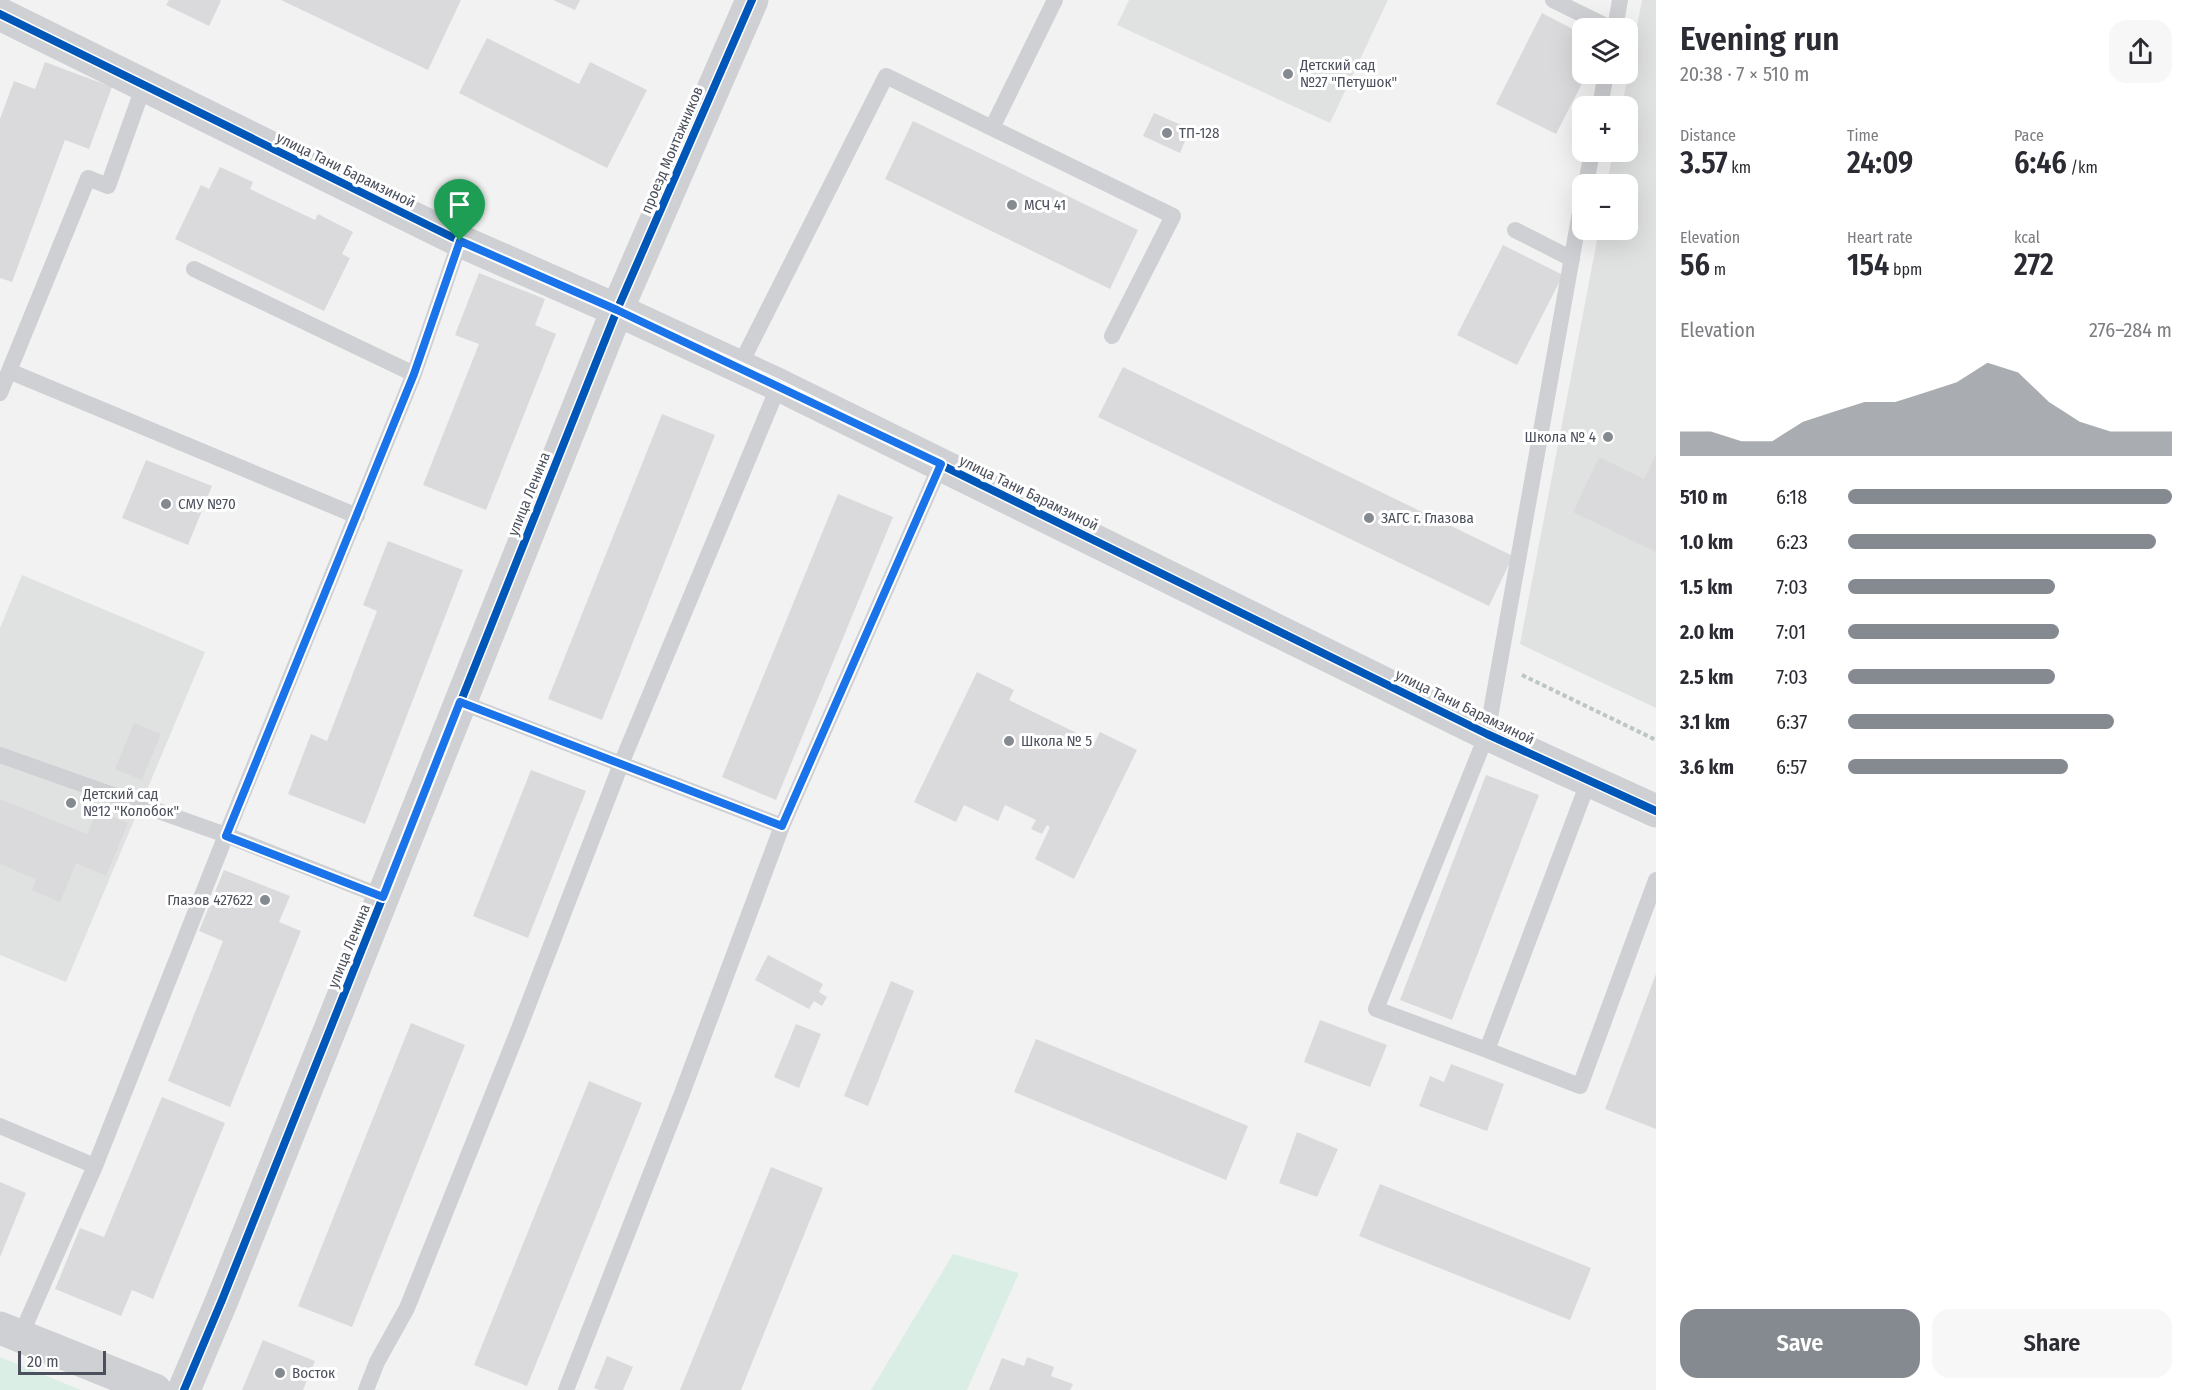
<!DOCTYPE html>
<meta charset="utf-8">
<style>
:root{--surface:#fff;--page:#f7f7f7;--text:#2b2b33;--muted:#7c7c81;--accent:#858990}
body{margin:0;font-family:"Fira Sans Condensed",sans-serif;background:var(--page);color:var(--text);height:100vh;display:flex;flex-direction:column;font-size:22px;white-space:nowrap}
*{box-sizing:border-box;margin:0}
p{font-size:20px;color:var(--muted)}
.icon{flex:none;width:33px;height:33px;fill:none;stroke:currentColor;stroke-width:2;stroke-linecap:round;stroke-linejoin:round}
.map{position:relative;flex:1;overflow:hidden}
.panel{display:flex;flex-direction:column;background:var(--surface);width:540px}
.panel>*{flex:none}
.tools{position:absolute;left:1572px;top:18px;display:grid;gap:12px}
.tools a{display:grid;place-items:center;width:66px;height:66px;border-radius:12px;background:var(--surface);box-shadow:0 6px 24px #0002;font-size:30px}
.scale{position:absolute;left:18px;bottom:15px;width:88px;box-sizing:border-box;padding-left:6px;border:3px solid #4b505c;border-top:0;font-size:16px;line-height:21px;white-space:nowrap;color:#4b505c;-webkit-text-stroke:4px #fff;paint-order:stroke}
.pin{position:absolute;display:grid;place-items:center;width:51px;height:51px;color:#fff;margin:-62px -26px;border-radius:50% 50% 50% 0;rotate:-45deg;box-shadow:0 0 6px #0007}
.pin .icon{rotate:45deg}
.round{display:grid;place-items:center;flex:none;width:63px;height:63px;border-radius:18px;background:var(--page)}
.head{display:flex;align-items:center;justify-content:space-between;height:102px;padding:0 24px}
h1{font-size:33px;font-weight:600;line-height:45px}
.stats{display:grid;grid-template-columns:repeat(3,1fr);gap:9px;height:102px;padding:6px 24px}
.stats div{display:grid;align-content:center}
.stats b{font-size:30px;font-weight:600}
.stats small{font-size:16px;font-weight:400}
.stats p{font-size:16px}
.chart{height:168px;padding:12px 24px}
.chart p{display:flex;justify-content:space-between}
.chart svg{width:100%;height:108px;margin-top:6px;fill:var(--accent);opacity:.7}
.cta{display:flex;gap:12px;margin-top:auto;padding:12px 24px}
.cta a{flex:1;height:69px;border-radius:18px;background:var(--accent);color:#fff;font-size:24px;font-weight:600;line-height:69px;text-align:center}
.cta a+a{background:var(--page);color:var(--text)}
ul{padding:0 24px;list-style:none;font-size:20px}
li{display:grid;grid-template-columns:96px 72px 1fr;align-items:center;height:45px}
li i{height:15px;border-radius:8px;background:var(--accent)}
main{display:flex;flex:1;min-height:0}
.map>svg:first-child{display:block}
</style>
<main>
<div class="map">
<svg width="1656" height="1390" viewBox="0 0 1656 1390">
<rect width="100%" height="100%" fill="#f2f2f2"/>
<!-- education -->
<path fill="#e0e1e1" d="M1129 0H1388L1330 123 1117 25Z
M1642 0H1656V708L1520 644 1599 230H1628V184H1607L1613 152H1628V106H1622Z
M22 575 205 652 66 982 0 955V628Z"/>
<!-- green -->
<path fill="#daeee6" d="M953 1254 1019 1273 967 1390H871Z
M0 1357 81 1390H0Z"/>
<!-- building -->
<path fill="#dadadc" d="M169 0H219L221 1 209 26 166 5Z
M281 0H461L428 70Z
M553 0H580L575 10Z
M1542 13 1582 34V74H1587L1556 134 1496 104Z
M487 38 579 84 590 62 647 90 607 168 459 93Z
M45 62 112 87 89 149 65 140 12 282 0 278V119L14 81 35 89Z
M1154 113 1190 129 1180 153 1143 136Z
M913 121 1138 230 1110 289 885 179Z
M220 167 253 182 250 189 315 220 318 214 353 232 342 254 350 258 324 311 175 239 201 185 209 189Z
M1503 245 1563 275 1517 365 1457 335Z
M479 273 545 299 535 325 556 334 486 510 423 485 479 344 455 335Z
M1123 367 1513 556 1489 606 1098 417Z
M662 414 715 435 602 720 548 699Z
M1656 455V552L1573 512 1599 457 1644 479Z
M146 460 212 486 188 545 122 518Z
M838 494 893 517 776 800 722 777Z
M388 541 463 570 365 824 288 794 311 734 327 741 377 611 363 605Z
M977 672 1014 690 1009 700 1095 742 1100 732 1137 750 1074 879 1035 859 1050 827 1047 825 1042 834 1031 829 1036 820 1005 805 998 821 964 805 956 822 914 802Z
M134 723 161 734 142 780 115 769Z
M531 770 586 791 528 938 473 916Z
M1486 775 1539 795 1452 1020 1400 1000Z
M0 799 87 834 97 811 128 823 106 876 76 863 60 902 32 890 36 879 0 864Z
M224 870 290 896 279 922 301 931 230 1107 168 1081 223 941 199 931Z
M768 955 823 984 819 992 827 997 822 1006 814 1001 809 1009 755 980Z
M1656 974V1129L1605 1109Z
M891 981 914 991 868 1106 844 1096Z
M1320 1020 1387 1045 1370 1087 1304 1062Z
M411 1023 465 1045 352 1327 298 1306Z
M796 1024 821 1034 799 1088 774 1077Z
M1036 1039 1248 1126 1226 1180 1014 1092Z
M1451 1064 1504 1084 1487 1131 1419 1106 1430 1076 1444 1082Z
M589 1081 642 1103 527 1386 474 1365Z
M162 1097 225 1123 153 1299 132 1290 121 1316 55 1289 80 1228 104 1237Z
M1297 1132 1338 1149 1317 1197 1279 1183Z
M771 1167 823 1188 741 1390H680Z
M0 1182 26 1193 0 1257Z
M1380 1184 1591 1268 1570 1320 1359 1236Z
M263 1340 315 1361 303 1390H242Z
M607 1356 633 1367 623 1390H599L594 1388Z
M1027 1357 1054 1367 1051 1376 1073 1384 1070 1390H989L1002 1358 1024 1366Z"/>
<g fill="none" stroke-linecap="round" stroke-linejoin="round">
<!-- path -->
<path stroke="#bcc6c5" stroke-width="4" stroke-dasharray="4.5 3" stroke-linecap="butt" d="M1522 675 1656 740"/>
<!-- service -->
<path stroke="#ced0d3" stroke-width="16" d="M1553 0 1610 28
M1615 28 1620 0
M1600 106 1606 74
M992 128 1173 216 1112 336
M1586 184 1592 152
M1582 201 1487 734 1376 1009 1487 1050 1589 780
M1515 230 1572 259
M194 269 414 374
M739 367 886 76 992 128 1055 0
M9 371 357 516
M0 393 88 178 108 186 144 85
M460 702 782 826
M0 755 226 835 414 374 460 241
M1487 1050 1580 1086 1656 880
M0 1126 95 1166
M20 1337 95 1166 226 835 383 897
M366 1390 377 1362 407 1308 518 1031 621 764 779 385
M566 1390 681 1096 782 826 941 464"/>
<!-- minor -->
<path stroke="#ced0d3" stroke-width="33" d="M617 310 752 0"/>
<!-- tertiary -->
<path stroke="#ced0d3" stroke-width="33" d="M0 14 460 241 617 310 779 385 1487 734 1656 811
M0 1328 155 1390
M184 1390 222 1300 617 310"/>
<defs>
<path id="cycleway" d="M0 14 460 241 617 310 779 385 1487 734 1656 811
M184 1390 222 1300 617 310 752 0"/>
</defs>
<!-- cycleway casing -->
<use href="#cycleway" stroke="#fff" stroke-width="11"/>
<!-- cycleway -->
<use href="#cycleway" stroke="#0057b8" stroke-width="8"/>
</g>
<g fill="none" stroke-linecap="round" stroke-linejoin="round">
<defs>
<path id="route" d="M460 241 617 310 941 464 782 826 460 702 383 897 226 836 414 374Z"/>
</defs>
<!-- route casing -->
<use href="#route" stroke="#fff" stroke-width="12"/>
<!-- route -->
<use href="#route" stroke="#1a73e8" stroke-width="8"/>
</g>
<!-- markers -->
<g fill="#858990" stroke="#fff" stroke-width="2">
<circle cx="1288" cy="74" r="6"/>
<circle cx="1167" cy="133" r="6"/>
<circle cx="1012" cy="205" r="6"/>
<circle cx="1608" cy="437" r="6"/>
<circle cx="166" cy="504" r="6"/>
<circle cx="1369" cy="518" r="6"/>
<circle cx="1009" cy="741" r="6"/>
<circle cx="71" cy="803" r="6"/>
<circle cx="265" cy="900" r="6"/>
<circle cx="280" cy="1373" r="6"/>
</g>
<g text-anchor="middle" stroke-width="6" stroke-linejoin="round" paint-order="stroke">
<!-- poi labels -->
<g font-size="15" fill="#4b505c" stroke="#fff" text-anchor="start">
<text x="1300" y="70">Детский сад<tspan x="1300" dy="17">№27 "Петушок"</tspan></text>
<text x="1179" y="138">ТП-128</text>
<text x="1024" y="210">МСЧ 41</text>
<text x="1596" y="442" text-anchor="end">Школа № 4</text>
<text x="178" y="509">СМУ №70</text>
<text x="1381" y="523">ЗАГС г. Глазова</text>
<text x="1021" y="746">Школа № 5</text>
<text x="83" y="799">Детский сад<tspan x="83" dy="17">№12 "Колобок"</tspan></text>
<text x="253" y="905" text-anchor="end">Глазов 427622</text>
<text x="292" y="1378">Восток</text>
</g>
<!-- street labels -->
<g font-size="15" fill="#4b505c" stroke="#fff">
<text transform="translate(672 150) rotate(-67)" y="5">проезд Монтажников</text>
<text transform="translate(346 170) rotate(26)" y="5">улица Тани Барамзиной</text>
<text transform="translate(1029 493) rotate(26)" y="5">улица Тани Барамзиной</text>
<text transform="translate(529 494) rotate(-68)" y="5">улица Ленина</text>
<text transform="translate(1465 707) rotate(26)" y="5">улица Тани Барамзиной</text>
<text transform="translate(349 946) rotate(-68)" y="5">улица Ленина</text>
</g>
</g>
</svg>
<div class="tools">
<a><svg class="icon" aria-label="layers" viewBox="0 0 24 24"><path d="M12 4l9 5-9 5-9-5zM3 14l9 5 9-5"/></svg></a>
<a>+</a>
<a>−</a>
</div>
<div class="scale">20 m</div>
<div class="pin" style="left:460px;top:241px;background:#1e9e55"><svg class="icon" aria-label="arrive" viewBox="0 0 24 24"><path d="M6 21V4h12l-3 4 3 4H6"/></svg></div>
</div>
<section class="panel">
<div class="head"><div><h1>Evening run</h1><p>20:38 · 7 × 510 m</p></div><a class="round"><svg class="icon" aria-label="share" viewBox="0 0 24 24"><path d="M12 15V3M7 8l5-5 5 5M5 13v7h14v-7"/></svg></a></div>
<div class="stats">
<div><p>Distance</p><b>3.57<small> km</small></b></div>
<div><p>Time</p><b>24:09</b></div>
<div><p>Pace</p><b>6:46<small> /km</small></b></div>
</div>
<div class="stats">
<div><p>Elevation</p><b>56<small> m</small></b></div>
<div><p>Heart rate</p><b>154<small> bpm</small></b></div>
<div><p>kcal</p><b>272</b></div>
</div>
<div class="chart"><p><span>Elevation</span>276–284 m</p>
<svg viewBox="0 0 160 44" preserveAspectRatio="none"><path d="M0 44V34L10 34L20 38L30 38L40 30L50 26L60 22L70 22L80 18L90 14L100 6L110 10L120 22L130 30L140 34L150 34L160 34V44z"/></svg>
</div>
<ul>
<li><b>510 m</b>6:18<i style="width:100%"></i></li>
<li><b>1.0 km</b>6:23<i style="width:95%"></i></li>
<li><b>1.5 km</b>7:03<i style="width:64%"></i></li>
<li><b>2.0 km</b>7:01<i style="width:65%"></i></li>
<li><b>2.5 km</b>7:03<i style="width:64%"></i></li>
<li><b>3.1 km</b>6:37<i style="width:82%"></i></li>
<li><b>3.6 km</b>6:57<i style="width:68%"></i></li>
</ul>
<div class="cta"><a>Save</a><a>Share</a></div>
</section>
</main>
